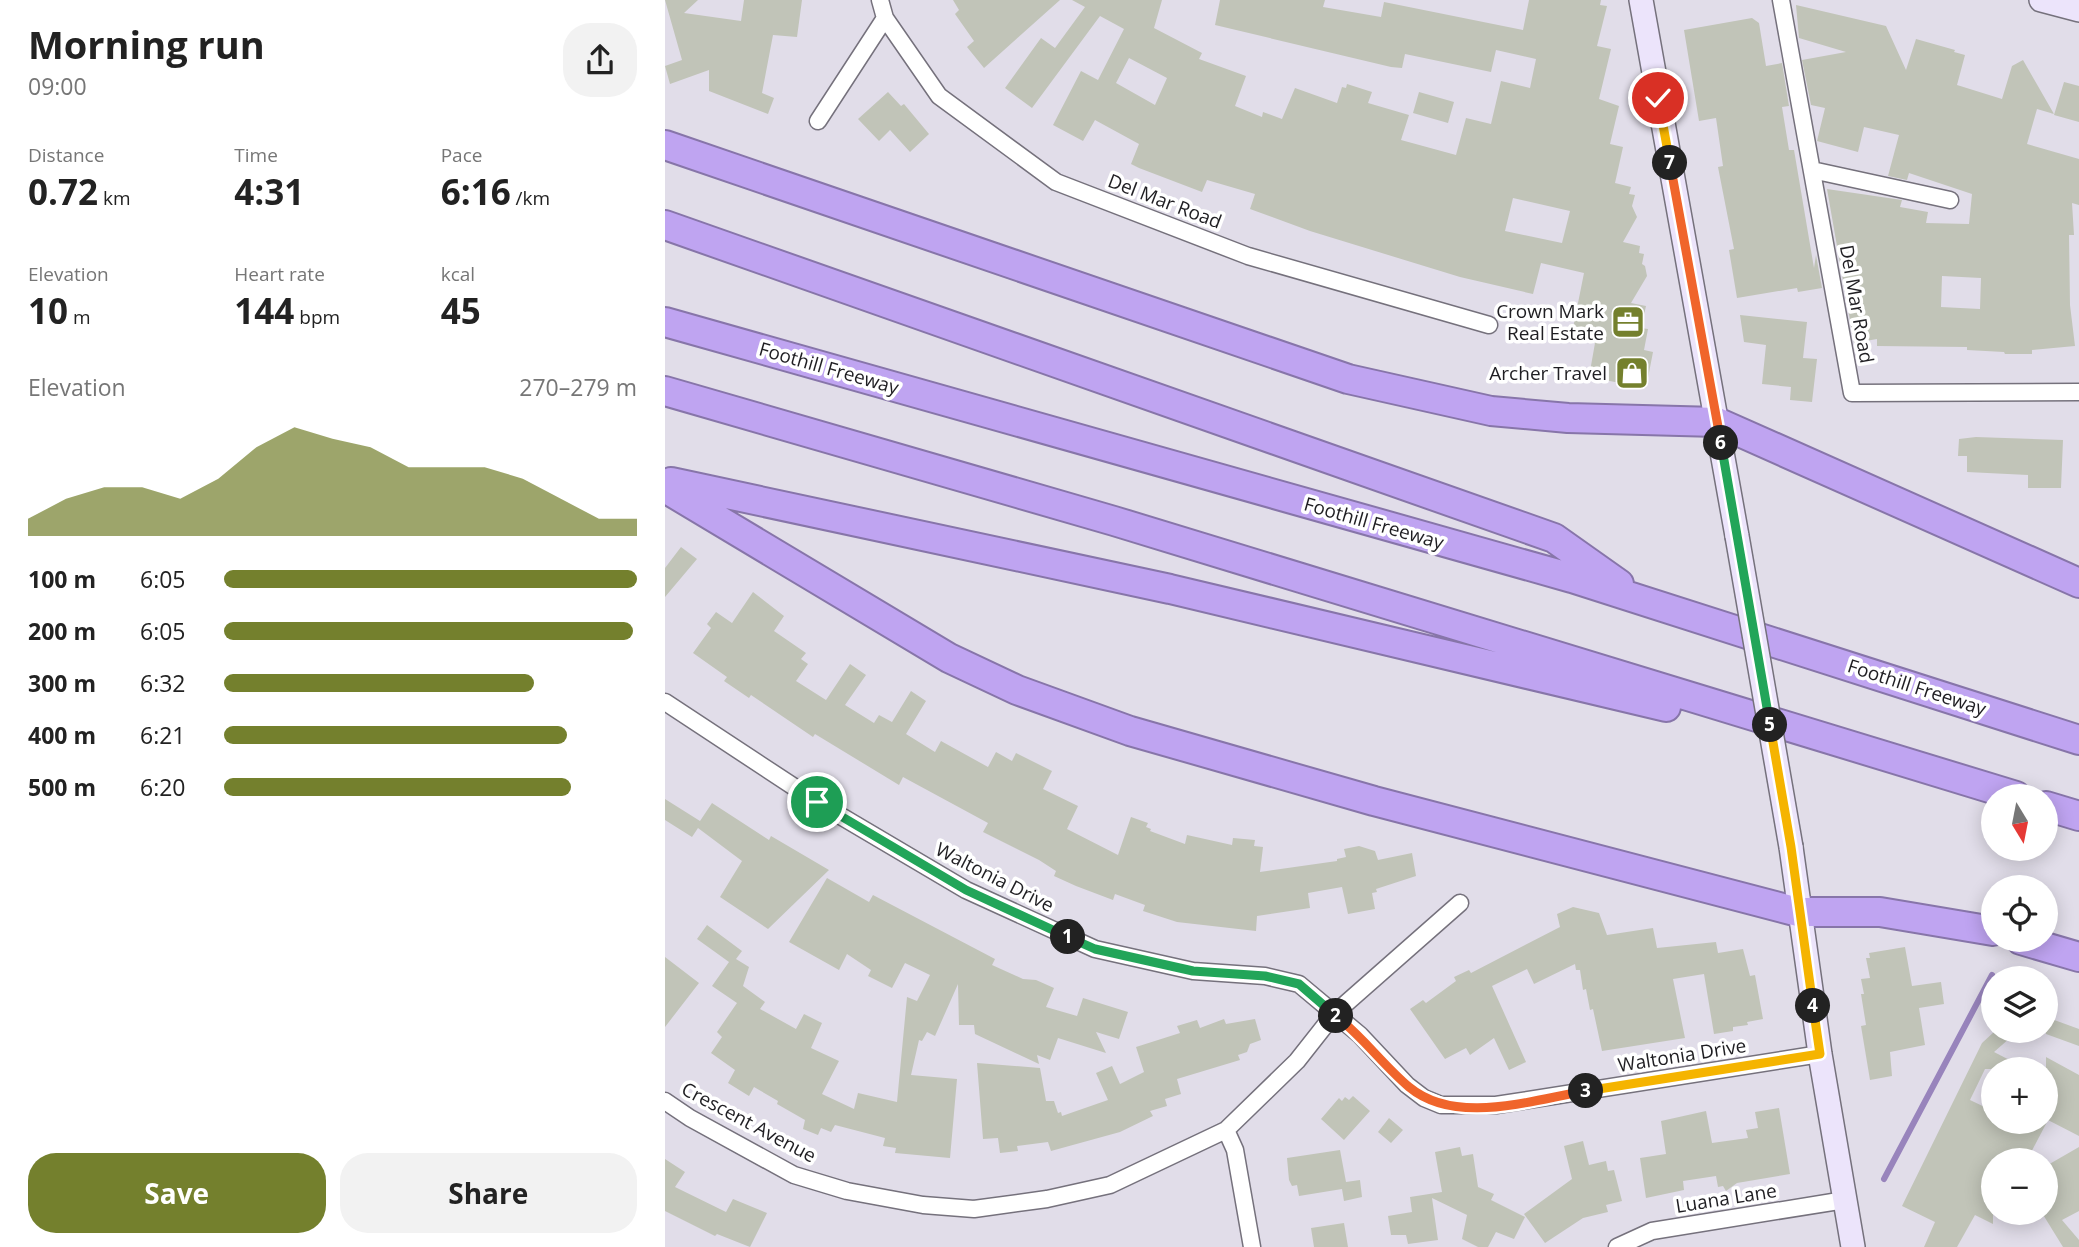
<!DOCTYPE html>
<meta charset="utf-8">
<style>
:root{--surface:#fff;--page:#f2f2f2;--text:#222;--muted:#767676;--accent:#74802d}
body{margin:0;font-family:"Open Sans",sans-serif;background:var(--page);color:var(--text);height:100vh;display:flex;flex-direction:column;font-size:26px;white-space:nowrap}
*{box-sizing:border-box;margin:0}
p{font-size:23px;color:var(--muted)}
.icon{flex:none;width:38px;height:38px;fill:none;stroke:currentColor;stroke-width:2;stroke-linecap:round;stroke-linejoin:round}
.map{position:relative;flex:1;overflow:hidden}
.drawer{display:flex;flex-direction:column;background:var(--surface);width:665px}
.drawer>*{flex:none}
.needle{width:46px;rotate:170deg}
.controls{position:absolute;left:1316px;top:784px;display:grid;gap:14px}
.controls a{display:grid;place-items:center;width:77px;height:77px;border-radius:50%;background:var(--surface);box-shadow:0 4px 18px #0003;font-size:35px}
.pin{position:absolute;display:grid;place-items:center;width:60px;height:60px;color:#fff;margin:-30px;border:4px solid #fff;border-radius:50%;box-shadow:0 2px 7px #0007}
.km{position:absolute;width:35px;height:35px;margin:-18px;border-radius:50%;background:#222;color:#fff;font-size:19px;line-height:35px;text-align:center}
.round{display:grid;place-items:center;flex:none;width:74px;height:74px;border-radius:28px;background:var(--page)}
.overview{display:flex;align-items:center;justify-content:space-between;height:119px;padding:0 28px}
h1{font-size:38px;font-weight:700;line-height:52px}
.stats{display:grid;grid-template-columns:repeat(3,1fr);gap:10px;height:119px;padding:7px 28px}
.stats div{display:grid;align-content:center}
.stats b{font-size:35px;font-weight:700}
.stats small{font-size:19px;font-weight:400}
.stats p{font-size:19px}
.chart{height:196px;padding:14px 28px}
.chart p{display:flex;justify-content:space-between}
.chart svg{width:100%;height:126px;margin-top:7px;fill:var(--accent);opacity:.7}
.cta{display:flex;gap:14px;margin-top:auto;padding:14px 28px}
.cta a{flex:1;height:80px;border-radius:28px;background:var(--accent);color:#fff;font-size:28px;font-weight:700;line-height:80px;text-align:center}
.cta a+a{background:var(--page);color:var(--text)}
ul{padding:0 28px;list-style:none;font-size:23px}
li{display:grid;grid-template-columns:112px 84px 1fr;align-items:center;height:52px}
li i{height:18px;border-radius:9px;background:var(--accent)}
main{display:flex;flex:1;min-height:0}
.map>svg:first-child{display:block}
</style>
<main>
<section class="drawer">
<div class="overview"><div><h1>Morning run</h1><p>09:00</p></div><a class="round"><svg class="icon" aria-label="share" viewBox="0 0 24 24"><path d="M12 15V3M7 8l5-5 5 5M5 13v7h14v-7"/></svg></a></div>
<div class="stats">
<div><p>Distance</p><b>0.72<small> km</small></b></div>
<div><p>Time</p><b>4:31</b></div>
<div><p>Pace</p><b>6:16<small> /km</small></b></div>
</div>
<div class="stats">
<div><p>Elevation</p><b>10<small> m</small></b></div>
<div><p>Heart rate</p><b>144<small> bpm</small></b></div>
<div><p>kcal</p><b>45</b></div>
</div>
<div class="chart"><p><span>Elevation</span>270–279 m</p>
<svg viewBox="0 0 160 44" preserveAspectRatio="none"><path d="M0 44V38L10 31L20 27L30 27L40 31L50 24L60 13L70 6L80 10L90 13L100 20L110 20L120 20L130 24L140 31L150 38L160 38V44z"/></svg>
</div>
<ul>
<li><b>100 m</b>6:05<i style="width:100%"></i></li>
<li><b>200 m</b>6:05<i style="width:99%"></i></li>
<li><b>300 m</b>6:32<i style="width:75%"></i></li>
<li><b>400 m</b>6:21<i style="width:83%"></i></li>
<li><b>500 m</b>6:20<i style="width:84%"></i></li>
</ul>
<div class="cta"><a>Save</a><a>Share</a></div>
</section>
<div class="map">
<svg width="1414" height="1247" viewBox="0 0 1414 1247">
<rect width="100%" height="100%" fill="#e1dde9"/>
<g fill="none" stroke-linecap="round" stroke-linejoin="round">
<!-- stream -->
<path stroke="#9884bc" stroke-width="6" d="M1219 1179 1327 975"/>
</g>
<!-- building -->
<path fill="#c1c4b8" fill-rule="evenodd" d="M0 0H33L19 13 76 21 79 0H137L132 37 108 35 97 93 109 98 103 114 44 91V70L5 84 0 66 17 60Z
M288 0H395L319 68 302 47 309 41 290 14 294 10Z
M407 0H497L489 28 537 53 534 59 581 76 570 106 597 117 598 112 617 119 630 88 672 103 677 87 681 88 682 84 707 92 703 103 744 115 736 140 791 155 801 118 826 124 836 81 865 88 871 59 831 50 826 72 740 54 737 68 726 67 550 25 555 0H660L658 7 716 17 719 2 858 30 864 0H936L935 5 942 6 932 46 946 49 934 99 954 106 945 144 958 147 950 183 966 187 964 194 970 195 967 206 972 217 958 242 975 246 974 253 979 254 977 264 980 266 982 276 966 303 981 306 976 328 983 329 979 350 988 352 981 388 924 377 930 343 906 338 919 273 876 263 868 294 795 277 645 231 585 209 590 194 542 180 537 192 474 168 466 164 474 144 430 120 418 141 388 125 416 71 433 80 459 29 435 16 367 108 340 88 376 38 390 48 420 7ZM464 58 502 78 490 105 451 83ZM848 198 905 211 897 243 840 231Z
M1131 5 1221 26 1241 70 1251 39 1290 50 1289 52 1300 55 1292 85 1337 99 1347 66 1358 60 1389 114 1372 109 1362 144 1414 159V205L1407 203 1409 235H1404L1405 305 1410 346 1367 350V354H1340L1339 352 1302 350V347L1212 346V339L1189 343 1162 189 1237 200 1235 207 1263 212 1261 223 1304 224 1307 194 1244 173 1242 180 1223 176 1234 135 1199 127 1193 152 1152 141 1160 108 1146 105 1137 60 1181 52 1134 38ZM1277 276 1316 278 1315 309 1276 307Z
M1087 18 1094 23 1101 66 1117 63 1124 106 1117 107 1124 150H1129L1149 268 1151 255 1157 288 1133 292 1132 288 1072 298 1064 250 1069 249 1053 167 1058 166 1051 118 1034 121 1019 30Z
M1399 82 1414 86V122L1389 115Z
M223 92 236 106 239 104 264 134 245 152 225 130 214 141 193 119Z
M754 92 789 102 783 123 748 113Z
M1075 315 1142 322 1138 358 1152 359 1147 402 1125 400 1126 387 1097 384 1101 345 1079 342Z
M1311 437 1398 440 1396 488H1363V475L1302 472V456H1293L1294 439Z
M16 547 32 559 0 597V568Z
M88 592 119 616 109 631 141 653 136 659 143 664 131 681 161 700 185 664 201 675 180 705 209 723 214 715 227 722 246 691 261 701 241 734 270 752 276 741 323 767 331 752 347 761 351 753 387 771 378 789 413 806 402 829 453 855 466 817 483 823 481 827 486 829 485 831 520 844 522 835 567 845 568 838 590 840 589 846 598 847 595 872 672 861V859L681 857 679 849 694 846 710 851 713 860 747 853 751 876 711 889 712 892 707 893 710 909 683 914 677 887 643 893 645 908 592 916 591 931 512 922 478 911 480 905 450 894 448 900 411 886 389 876 391 871 374 860 318 832 323 823 238 777 234 785 150 734 148 737 86 695 84 698 59 681 62 677 28 653 46 628 42 624 51 612 67 623Z
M0 799 35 821 47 803 104 840 106 836 164 870 103 929 55 897 77 861 33 828 27 837 0 820Z
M162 878 204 902 208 895 330 959 327 965 358 979 371 980 389 988 381 1007 412 1016 418 998 463 1012 454 1039 431 1032 441 1053 393 1038 385 1060 372 1055 374 1064 310 1034 309 1025H294L293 984 270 1036 262 1032 257 1041 254 1040 246 1075 292 1079 285 1158 230 1153 231 1148 218 1146 220 1138 170 1125 166 1132 156 1128 153 1135 138 1129 140 1120 112 1104 113 1101 89 1087 84 1096 63 1083 70 1070 46 1053 57 1037 52 1032 72 1003 47 986 64 962 32 939 42 925 77 951 71 959 84 967 78 986 100 1002 95 1009 131 1029 139 1014 157 1023 146 1048 174 1061 157 1094 189 1109 193 1093 232 1102 242 997 252 1001 265 975 240 963 227 988 203 976 206 970 182 954 174 970 124 942Z
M908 907 934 913 942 935 988 928 992 948 1051 942 1053 953 1078 949 1085 976 1090 975 1098 1019 1082 1022 1083 1025 1068 1027V1031L1049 1034 1039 974 1008 979 1020 1038 937 1051 928 1009 925 1010 921 989 918 990 915 970H911L910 964 869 984 862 969 827 986 861 1062 844 1070 829 1038 805 1055 801 1048 780 1059 745 1009 758 1000 761 1003 791 981 789 977 804 970 806 973 895 927 892 914Z
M1240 947 1247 986 1276 982 1279 1004 1254 1008 1260 1045 1225 1052 1227 1076 1205 1080 1196 1026 1201 1025 1196 994H1199L1196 979 1205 978 1201 958H1205L1204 953Z
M0 957 34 983 0 1027Z
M1381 1017 1414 1029V1046L1381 1034Z
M559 1019 561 1024 590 1019 596 1040 585 1044 582 1052 573 1055 575 1060 512 1079 516 1094 500 1099 502 1106 485 1111 488 1116 455 1132 386 1151 383 1142 352 1146 353 1151 335 1153 333 1138 318 1139 312 1063 375 1068 381 1101H389L393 1113 396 1112 397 1116 443 1100 431 1073 447 1066 455 1084 479 1072 471 1047 515 1033 512 1026 532 1020 535 1028Z
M1330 1031 1345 1038 1329 1052 1362 1069H1320L1305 1100 1328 1111V1122H1382L1362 1160H1328V1224L1310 1215 1292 1247H1259L1270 1222 1237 1206 1317 1043Z
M1381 1057 1414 1075V1136L1381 1119Z
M688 1096 705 1111 679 1140 656 1119 674 1098 677 1101 680 1097 684 1100Z
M1114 1108 1125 1174 1072 1183 1061 1191 1058 1186 1053 1187 1051 1176 1018 1181 1019 1190 981 1198 975 1158 1001 1154 996 1121 1041 1111 1047 1143 1083 1138 1081 1130 1093 1128 1090 1112Z
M724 1118 738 1130 726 1143 713 1132Z
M918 1141 924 1165 941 1161 943 1171 949 1170 957 1201 941 1205 943 1212 918 1218 880 1243 859 1214 907 1179 899 1146Z
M795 1147 797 1156 808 1154 813 1187 829 1194 826 1200 860 1217 849 1239 831 1232 823 1247H813L797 1239 802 1215 767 1198 773 1240 743 1244 741 1235H726L723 1216 747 1212 745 1197 777 1192 770 1152Z
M1414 1147V1211L1397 1220 1414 1240V1247H1398L1377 1213H1381V1166Z
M675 1150 681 1182 695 1180 697 1197 679 1201 677 1189 634 1196 632 1185 627 1186 624 1180 622 1158Z
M0 1159 20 1172 10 1187 61 1212 68 1199 102 1213 85 1247 52 1234 50 1236 0 1211Z
M679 1223 683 1247H649L646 1228Z"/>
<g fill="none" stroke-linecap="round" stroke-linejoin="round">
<defs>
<path id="street" d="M1116 0 1187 393 1414 392
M220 18 274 96 391 182 583 256 824 325
M153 121 220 18 215 0
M1147 170 1285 200
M0 702 152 802 301 890 430 949 528 971 600 976 634 984 695 1035 742 1085 759 1098 776 1105H831L1155 1054
M0 1101 25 1118 129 1175 182 1191 258 1205 309 1209 382 1199 445 1185 561 1130 632 1061 669 1014 795 903
M561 1130 570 1150 587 1247
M952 1247 987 1231 1180 1200"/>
<path id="secondary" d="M976 0 1072 536
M1376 0 1414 10
M1126 847 1155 1054 1188 1247"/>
<path id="highway" d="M0 145 683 379 826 411 903 418 1052 422 1414 583
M0 225 889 538 954 584
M0 322 907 578 1414 740
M0 391 449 521 1351 796
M6 482 505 589 1001 707
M0 488 284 658 352 690 465 731 709 801 1133 912H1215L1328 931
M1381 806 1414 816
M1356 940 1414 957"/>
</defs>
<!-- street casing -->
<use href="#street" stroke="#75717c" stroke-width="19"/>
<!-- secondary casing -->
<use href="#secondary" stroke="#75717c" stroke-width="26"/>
<!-- highway casing -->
<use href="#highway" stroke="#8775a9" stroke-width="32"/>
<!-- street -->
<use href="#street" stroke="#fff" stroke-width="16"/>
<!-- secondary -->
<use href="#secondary" stroke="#ece4fb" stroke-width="23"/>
<!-- highway -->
<use href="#highway" stroke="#bfa4f1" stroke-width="28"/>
<defs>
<path id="secondary-bridge" d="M1072 536 1126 847"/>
</defs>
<!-- secondary-bridge casing -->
<use href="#secondary-bridge" stroke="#75717c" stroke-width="26" stroke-linecap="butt"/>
<!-- secondary-bridge -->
<use href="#secondary-bridge" stroke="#ece4fb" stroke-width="23"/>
</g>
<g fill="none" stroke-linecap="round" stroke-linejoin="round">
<defs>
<path id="split-1" d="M152 802 301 890 403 937"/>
<path id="split-2" d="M403 937 430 949 528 971 600 976 634 984 671 1016"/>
<path id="split-3" d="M671 1016C698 1037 718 1065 744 1087 791 1126 866 1100 921 1091"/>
<path id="split-4" d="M921 1091 1155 1054 1148 1006"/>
<path id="split-5" d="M1105 725 1126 847 1148 1006"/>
<path id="split-6" d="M1056 443 1105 725"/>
<path id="split-7" d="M1005 163 1056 443"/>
<path id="split-8" d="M993 98 1005 163"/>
</defs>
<!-- split-1 casing -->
<use href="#split-1" stroke="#fff" stroke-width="14"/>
<!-- split-2 casing -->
<use href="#split-2" stroke="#fff" stroke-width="14"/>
<!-- split-3 casing -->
<use href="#split-3" stroke="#fff" stroke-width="14"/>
<!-- split-4 casing -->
<use href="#split-4" stroke="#fff" stroke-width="14"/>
<!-- split-5 casing -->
<use href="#split-5" stroke="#fff" stroke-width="14"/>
<!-- split-6 casing -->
<use href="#split-6" stroke="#fff" stroke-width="14"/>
<!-- split-7 casing -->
<use href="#split-7" stroke="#fff" stroke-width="14"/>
<!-- split-8 casing -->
<use href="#split-8" stroke="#fff" stroke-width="14"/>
<!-- split-1 -->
<use href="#split-1" stroke="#22a559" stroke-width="9"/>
<!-- split-2 -->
<use href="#split-2" stroke="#22a559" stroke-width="9"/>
<!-- split-3 -->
<use href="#split-3" stroke="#f0652b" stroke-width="9"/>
<!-- split-4 -->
<use href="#split-4" stroke="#f5b400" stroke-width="9"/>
<!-- split-5 -->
<use href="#split-5" stroke="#f5b400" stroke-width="9"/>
<!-- split-6 -->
<use href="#split-6" stroke="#22a559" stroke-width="9"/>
<!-- split-7 -->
<use href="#split-7" stroke="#f0652b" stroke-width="9"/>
<!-- split-8 -->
<use href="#split-8" stroke="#f5b400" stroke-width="9"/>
</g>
<!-- icons -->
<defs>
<symbol id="office-square" viewBox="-11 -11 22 22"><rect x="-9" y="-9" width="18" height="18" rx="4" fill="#74802d" stroke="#fff"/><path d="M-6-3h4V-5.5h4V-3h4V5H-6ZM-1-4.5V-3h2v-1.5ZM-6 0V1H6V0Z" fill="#fff"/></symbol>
<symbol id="shop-square" viewBox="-11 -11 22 22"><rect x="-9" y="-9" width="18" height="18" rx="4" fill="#74802d" stroke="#fff"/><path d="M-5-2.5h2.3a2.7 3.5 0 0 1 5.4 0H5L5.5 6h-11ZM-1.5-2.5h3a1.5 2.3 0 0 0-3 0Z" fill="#fff"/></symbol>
</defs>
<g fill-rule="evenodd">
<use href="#office-square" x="944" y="303" width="38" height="38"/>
<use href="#shop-square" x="948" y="354" width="38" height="38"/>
</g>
<g text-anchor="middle" stroke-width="7" stroke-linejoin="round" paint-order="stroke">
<!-- street labels -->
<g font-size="19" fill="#1f1e22" stroke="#fff">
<text transform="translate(500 201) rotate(21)" y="7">Del Mar Road</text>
<text transform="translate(1192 304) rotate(80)" y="7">Del Mar Road</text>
<text transform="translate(164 368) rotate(16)" y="7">Foothill Freeway</text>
<text transform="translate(709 523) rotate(16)" y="7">Foothill Freeway</text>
<text transform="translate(1252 687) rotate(18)" y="7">Foothill Freeway</text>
<text transform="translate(330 877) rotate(27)" y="7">Waltonia Drive</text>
<text transform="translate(1017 1055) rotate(-9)" y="7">Waltonia Drive</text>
<text transform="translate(84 1122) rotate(28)" y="7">Crescent Avenue</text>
<text transform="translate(1061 1198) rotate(-9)" y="7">Luana Lane</text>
</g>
<!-- poi labels -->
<g font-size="19" fill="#1f1e22" stroke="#fff" text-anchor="end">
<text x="939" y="318">Crown Mark<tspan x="939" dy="22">Real Estate</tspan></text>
<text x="942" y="380">Archer Travel</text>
</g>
</g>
</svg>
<div class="controls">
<a><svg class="needle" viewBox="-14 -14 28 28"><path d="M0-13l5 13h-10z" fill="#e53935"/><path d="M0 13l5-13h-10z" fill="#767676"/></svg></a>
<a><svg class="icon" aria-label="locate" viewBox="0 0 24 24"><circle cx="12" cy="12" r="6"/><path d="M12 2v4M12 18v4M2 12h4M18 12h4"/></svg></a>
<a><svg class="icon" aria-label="layers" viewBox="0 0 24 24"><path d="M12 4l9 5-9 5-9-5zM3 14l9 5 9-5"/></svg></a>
<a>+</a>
<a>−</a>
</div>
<div class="pin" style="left:152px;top:802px;background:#1e9e55"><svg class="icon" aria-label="arrive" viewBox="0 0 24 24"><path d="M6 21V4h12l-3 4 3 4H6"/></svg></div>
<div class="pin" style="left:993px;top:98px;background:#d93025"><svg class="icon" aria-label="check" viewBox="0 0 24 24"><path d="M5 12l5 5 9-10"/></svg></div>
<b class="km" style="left:403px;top:937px">1</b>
<b class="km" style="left:671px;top:1016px">2</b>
<b class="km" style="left:921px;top:1091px">3</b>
<b class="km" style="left:1148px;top:1006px">4</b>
<b class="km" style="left:1105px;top:725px">5</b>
<b class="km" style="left:1056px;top:443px">6</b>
<b class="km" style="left:1005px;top:163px">7</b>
</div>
</main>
